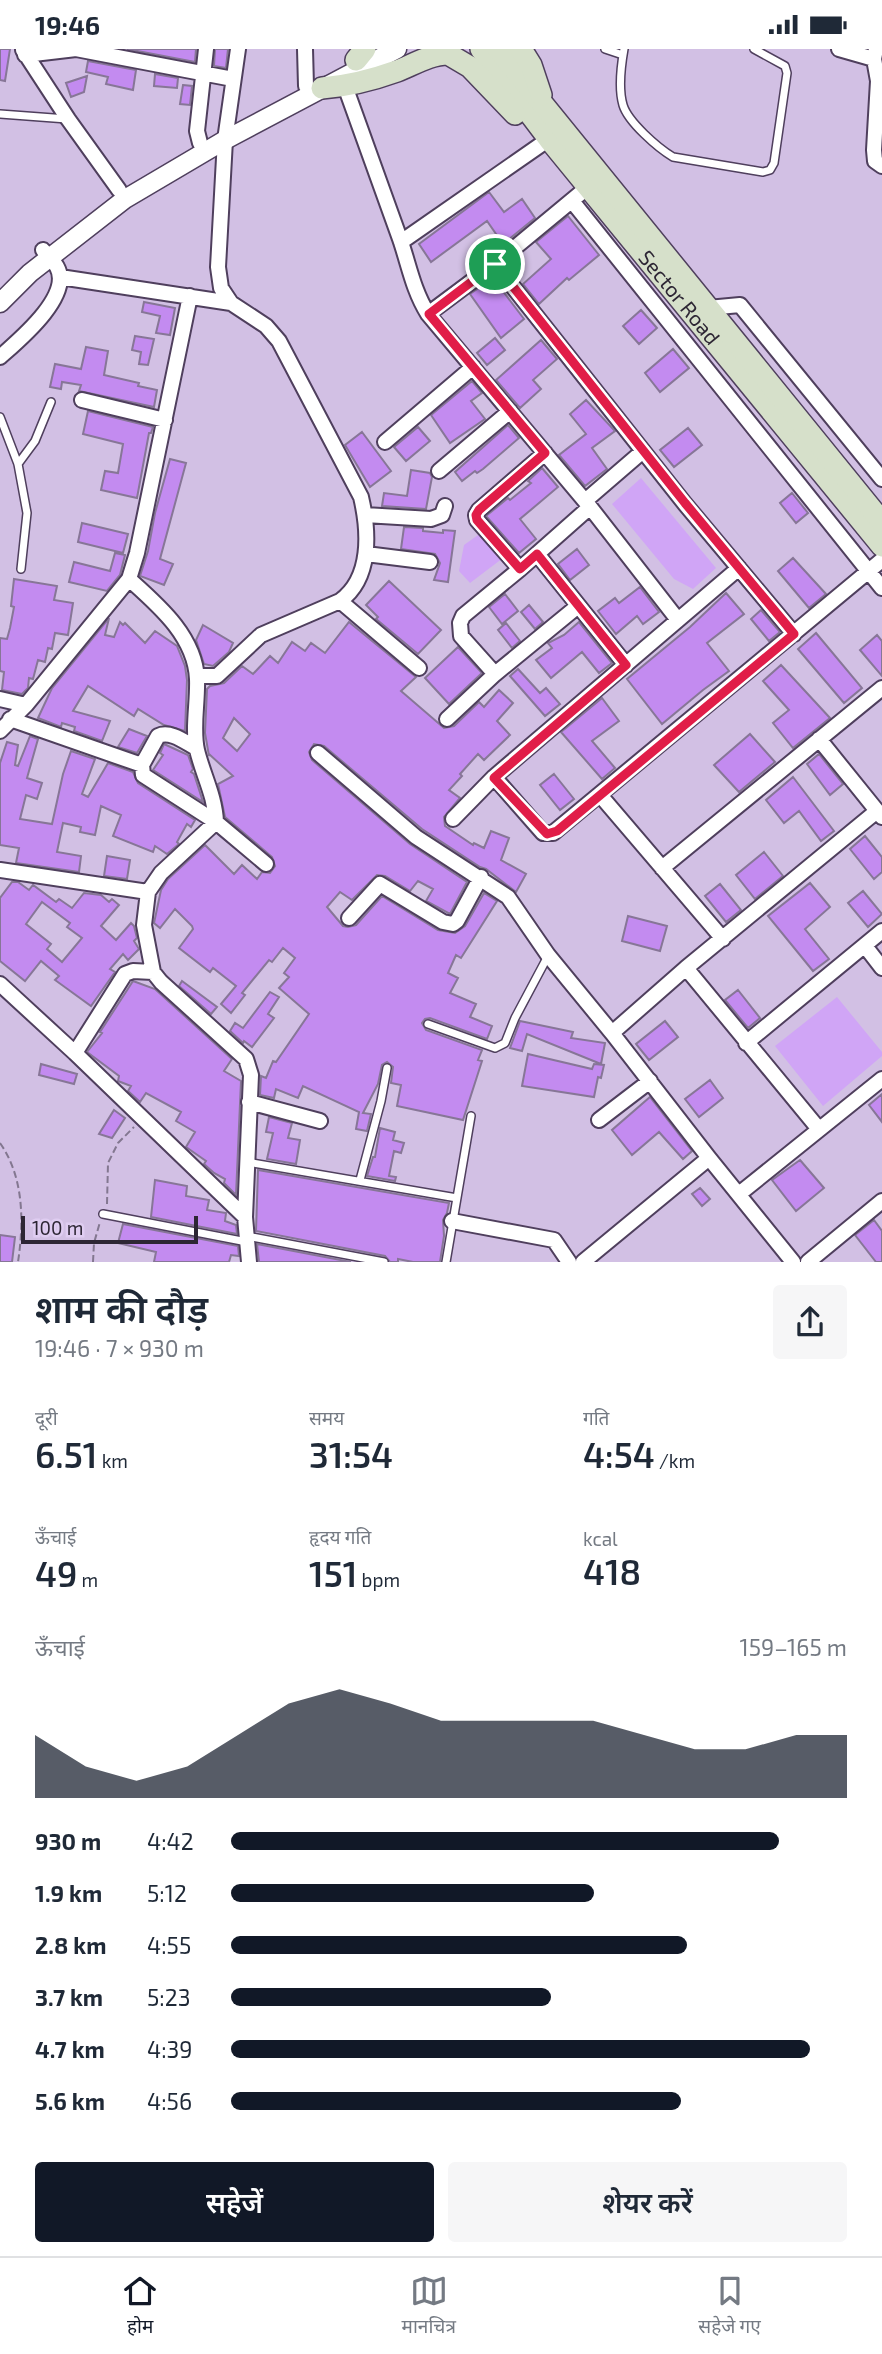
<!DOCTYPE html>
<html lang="hi">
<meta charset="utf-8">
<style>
:root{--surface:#fff;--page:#f6f6f7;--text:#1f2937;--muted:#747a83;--line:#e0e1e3;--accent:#111827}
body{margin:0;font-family:"Exo 2","Noto Sans Devanagari",sans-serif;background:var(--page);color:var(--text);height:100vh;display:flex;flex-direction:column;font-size:26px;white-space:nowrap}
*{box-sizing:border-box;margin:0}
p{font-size:23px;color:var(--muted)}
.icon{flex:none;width:38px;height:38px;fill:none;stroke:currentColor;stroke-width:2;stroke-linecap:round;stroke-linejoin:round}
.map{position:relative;height:1213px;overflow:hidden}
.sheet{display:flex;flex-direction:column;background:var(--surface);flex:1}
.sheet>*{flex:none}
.scale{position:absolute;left:21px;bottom:18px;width:177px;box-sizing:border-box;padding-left:7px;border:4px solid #2d2634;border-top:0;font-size:19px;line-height:24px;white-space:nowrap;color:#2d2634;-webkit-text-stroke:5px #dfcdf1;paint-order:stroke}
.pin{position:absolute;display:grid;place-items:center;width:60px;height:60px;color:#fff;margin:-30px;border:4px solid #fff;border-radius:50%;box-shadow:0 2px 7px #0007}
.round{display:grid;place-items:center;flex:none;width:74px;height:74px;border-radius:7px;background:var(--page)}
.headline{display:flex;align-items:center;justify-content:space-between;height:119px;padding:0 35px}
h1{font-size:38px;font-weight:600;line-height:52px}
.metrics{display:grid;grid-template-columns:repeat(3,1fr);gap:10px;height:119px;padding:7px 35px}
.metrics div{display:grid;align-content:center}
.metrics b{font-size:35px;font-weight:600}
.metrics small{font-size:19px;font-weight:400}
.metrics p{font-size:19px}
.chart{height:196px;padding:14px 35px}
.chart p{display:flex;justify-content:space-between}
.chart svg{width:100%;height:126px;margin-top:7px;fill:var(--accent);opacity:.7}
.primary-button{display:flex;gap:14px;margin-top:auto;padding:14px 35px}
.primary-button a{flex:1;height:80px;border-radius:7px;background:var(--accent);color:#fff;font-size:28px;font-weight:600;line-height:80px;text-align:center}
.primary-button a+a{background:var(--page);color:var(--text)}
ul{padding:0 35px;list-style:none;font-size:23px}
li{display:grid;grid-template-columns:112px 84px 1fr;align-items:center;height:52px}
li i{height:18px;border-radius:9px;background:var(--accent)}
.status{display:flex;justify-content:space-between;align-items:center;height:49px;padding:0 35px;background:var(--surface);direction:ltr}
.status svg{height:19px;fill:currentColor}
.dock{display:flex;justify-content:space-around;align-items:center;height:98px;border-top:2px solid var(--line);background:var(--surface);font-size:19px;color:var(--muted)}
.dock a{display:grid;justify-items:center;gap:4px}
.dock .on{color:var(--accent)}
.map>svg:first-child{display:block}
</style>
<div class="status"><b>19:46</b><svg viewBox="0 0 49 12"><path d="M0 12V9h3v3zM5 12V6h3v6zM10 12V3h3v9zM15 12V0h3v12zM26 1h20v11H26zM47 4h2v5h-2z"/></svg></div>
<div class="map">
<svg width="882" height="1213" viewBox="0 0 882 1213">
<rect width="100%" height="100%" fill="#d2c0e4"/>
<!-- green -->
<path fill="#d0a5f6" d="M641 429 716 519 693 540 674 530 612 455Z
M485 481 503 509 470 534 459 522 464 496Z
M837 948 882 1003V1007L823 1057 775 997Z"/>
<!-- building -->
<path fill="#c38bf0" stroke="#877697" stroke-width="2" fill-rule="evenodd" d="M0 0H10L5 32 0 31Z
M127 0H196L195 13Z
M215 0H228L226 19 214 17Z
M88 12 136 21 133 41 106 35 108 28 86 23Z
M155 25 178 29 177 39 154 37Z
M87 27 84 43 71 48 66 34Z
M183 36 192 37 190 56 180 55Z
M489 143 504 163 522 150 535 169 503 195 487 172 431 213 419 195Z
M568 167 599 206 569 231 567 229 539 255 523 235 551 210 536 193Z
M493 229 524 270 501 289 470 245Z
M144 253 175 259 170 286 156 284 160 267 142 263Z
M641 261 657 279 639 295 623 277Z
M135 287 154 290 148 316 139 315 141 303 132 301Z
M495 289 505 301 487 316 477 304Z
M541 291 557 310 533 331 541 340 520 359 496 331Z
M86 298 108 302 104 326 139 334 138 337 157 341 154 358 79 342 81 336 62 333 61 340 50 338 55 315 81 320Z
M673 300 689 319 660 343 645 324Z
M472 332 482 344 471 352 485 370 450 394 431 366Z
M586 351 615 382 592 399 607 420 585 437 559 406 586 385 570 365Z
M88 362 153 378 151 384H149L137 449 101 441 105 422 118 424 123 395 83 385Z
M508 376 519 389 483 420 477 424 475 422 462 432 455 423Z
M418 378 430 392 406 412 394 398Z
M688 379 702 396 674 418 660 401Z
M362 383 391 422 370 438 345 396Z
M170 410 186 414 160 510 173 515 164 536 140 527 148 502 155 464Z
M542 419 558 438 520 470 536 490 519 504 486 467 508 449 510 451 531 434 528 432Z
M411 421 430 424 432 428 426 460 382 457 384 444 407 447Z
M792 444 808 464 796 474 780 454Z
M82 474 128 485 123 504 78 493Z
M404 478 423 479V482L443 484V481L455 482 448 533 434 531 440 514 435 505 401 500Z
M577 500 589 516 570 531 558 515Z
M115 504 125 506 120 526 107 542 69 533 74 513 110 522Z
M793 509 826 545 809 559 778 522Z
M14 530 57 537 54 551 73 554 68 586 55 584 52 600 48 599 45 613 38 611 33 630 29 629 28 639 22 645 2 641 4 623 0 622V589L7 590 10 579 14 558 11 557Z
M389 532 441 581 418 605 376 570 378 568 366 556Z
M640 538 659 563 643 575 637 567 616 585 598 562 615 549 619 554Z
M726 544 744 565 707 594 729 622 703 641 662 675 627 630 690 578Z
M505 545 518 562 502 575 489 558Z
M529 556 543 573 535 580 521 563Z
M761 561 780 583 769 592 751 570Z
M109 569 105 586 114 588 120 573 123 576 125 574 145 594 155 582 177 597 185 617 187 631 185 682 164 676 138 660 134 667 88 637 73 662 110 672 102 692 74 682 75 678 62 674 61 678 38 669 52 639Z
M349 573 416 628 401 642 444 679 454 677 479 653 484 658 499 641 513 654 497 672 510 686 484 711 478 705 460 725 462 727 449 741 460 749 444 768 445 777 473 796 474 794 484 799 491 782 509 789 501 811 526 825 516 843 486 820 480 818 422 780 324 697 314 695 309 703 312 711 410 795 467 833 450 865 426 852 433 840 418 832 410 842 385 827 377 826 352 851 340 843 327 858 343 877 348 878 356 876 382 847 438 881 455 884 465 877 484 844 497 852 461 909 456 906 448 924 458 929 450 944 476 955 470 968 492 977 487 990 430 969 425 970 422 974 426 981 482 1001 478 1011 482 1012 463 1071 397 1057 401 1036 391 1034 393 1018 387 1013 382 1016 378 1035 363 1064 371 1065 367 1082 356 1080 359 1063 303 1037 298 1049 276 1040 274 1049 260 1046 261 1027 266 1029 273 1012 276 1013 309 965 279 939 289 928 284 924 295 909 283 899 272 913 269 911 242 944 245 946 231 964 221 955 236 937 213 919 210 923 179 899 193 880 192 877 175 860 160 879 154 874 161 841 168 830 205 796 234 825 242 816 257 830 262 823 270 824 275 817 272 808 225 768 218 735 233 727 209 705V707L205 684 207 640 210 637 224 634 242 617 253 625 270 607 278 614 292 593 305 602 311 594 325 604ZM234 669 250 685 237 702 223 689Z
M579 573 612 614 599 624 582 603 551 629 536 611 552 599 548 594 564 586Z
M506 574 520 592 512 599 498 581Z
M203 576 233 594 229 603 213 617 204 615 196 591Z
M816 584 862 639 844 654 798 600Z
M877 586 882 592V627L860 601Z
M458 598 482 624 449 655 425 629Z
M781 616 830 669 793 699 773 674 789 661 763 632Z
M518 620 540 644 546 639 560 655 545 667 510 627Z
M602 649 619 672 592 692 615 719 602 730 561 683Z
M129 680 147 687 137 704 118 698Z
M750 685 775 713 739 743 714 716Z
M30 687 38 690 27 729 42 734 37 750 26 746 20 770 52 775 63 725 71 702 95 710 82 745 88 748 108 714 133 723 138 734 195 771 191 778 187 775 177 793 179 795 167 805 155 797 153 803 113 787 121 766 101 757 95 786 80 783 81 778 63 774 57 803 81 807 79 823 16 814 19 799 0 796V714L7 693 18 696 15 716 18 717Z
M164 695 188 706 193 720 191 723 194 725 203 753 153 721 163 706 160 704Z
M819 705 843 735 830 746 807 715Z
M554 725 574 750 560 761 540 736Z
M793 728 834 782 821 792 799 762 784 774 766 751Z
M865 787 882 808V823L874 830 850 800Z
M764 803 783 827 755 850 736 826Z
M107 807 130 811 127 830 104 827Z
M12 833H18L29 841 33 836 56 853 59 850 72 859 84 844 101 846 109 853 112 850 119 856 101 877 116 891 131 874 134 877 137 889 134 892 139 900 128 911 123 905 110 920 115 923 91 957 55 931 59 927 41 912 25 932 0 912V849ZM42 853 70 874 67 878 82 889 62 913 47 900 51 895 26 875Z
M810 834 830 858 805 880 829 910 813 922 768 867Z
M720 835 741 861 726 873 705 847Z
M863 842 882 865 868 878 848 854Z
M628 867 667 877 660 902 622 892Z
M133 932 155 940 232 1010 224 1022 241 1032 236 1146 224 1134 225 1130 214 1124 204 1115 206 1112 186 1098 195 1083 176 1072 181 1063 146 1044 140 1053 128 1042 131 1037 118 1032 119 1027 87 1003 102 984 100 983Z
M182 932 217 958 211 965 179 937Z
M738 941 760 969 748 979 725 951Z
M270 943 279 948 268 965 274 969 252 998 244 992 243 994 230 982 235 974 243 979Z
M520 972 573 983 571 989 605 994 601 1015 527 985 522 1002 510 999Z
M665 972 678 988 649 1011 636 995Z
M528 1005 592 1020 594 1015 604 1016 601 1029 598 1028 594 1048 522 1037Z
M41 1015 77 1025 74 1035 39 1026Z
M710 1031 723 1049 699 1068 685 1050Z
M882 1045V1073L869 1056Z
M650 1048 692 1102 683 1110 659 1083 632 1106 612 1081Z
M114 1061 125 1069 112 1089 99 1085Z
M269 1068 292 1074 288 1089 300 1091 296 1115 267 1110 273 1084 266 1083Z
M380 1079 395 1083 393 1091 404 1094 401 1104 394 1102 389 1127 396 1128 395 1132 367 1127 373 1108H375Z
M800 1111 824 1139 796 1162 772 1131Z
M258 1121 449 1154 447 1164 443 1171 444 1187 440 1213H413L398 1210V1213H390L385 1207 256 1182Z
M155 1131 187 1137 186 1147 209 1151 207 1161 226 1164 225 1172 236 1176 237 1185 151 1168Z
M700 1139 710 1150 702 1157 692 1145Z
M874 1171 882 1182V1213H876L855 1186Z
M123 1175 238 1197 239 1207 231 1206 229 1213H154L156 1203 118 1194Z
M0 1186 15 1188 12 1213H0Z
M257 1195 351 1213H259Z"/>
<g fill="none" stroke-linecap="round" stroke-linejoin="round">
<defs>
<path id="service" d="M605 0 623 6
M624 0C621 17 618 39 623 56 628 73 658 99 673 108L763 123 770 121 774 114 787 24 785 17 754 0
M0 65 67 70
M0 368 18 415 27 464 21 520
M18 415 35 392 51 353
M428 975 495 999 505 994 515 969 548 907
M247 1113 457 1149
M360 1131 381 1052 387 1019
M103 1165 247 1193
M247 1187 384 1213
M446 1213 471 1067"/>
<path id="minor" d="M305 0 306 37
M839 0 874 10
M876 0 874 10 878 32 874 101 875 112 882 117
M23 1 68 70 119 141
M25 6 76 0 233 30
M345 37C363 88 382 139 400 190 409 216 413 241 428 265L590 458 678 571
M200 94 197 82 206 0
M572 152 882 539
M401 193 549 90
M495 215 685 455 794 585
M60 228 231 254
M708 259 740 256 882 430
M428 265 495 215 594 133
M0 308C18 292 73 247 57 218 54 212 47 206 43 201
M82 351 165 371
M385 393 473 318
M439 422 510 362
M585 452 643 402
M365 466 431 470 442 466 445 457
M366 505 430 513
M537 505 626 616
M520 520 477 471 476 466 479 461 545 404
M129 530C158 556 195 587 197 630 198 653 192 679 197 701 203 726 215 747 216 773L161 824 148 843 144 876 153 923 161 933 246 1010 251 1026 245 1168 249 1213
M340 552 419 619
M495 625 461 587 460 574 463 567 520 520 590 458
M197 627H217L261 586 340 552C372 529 369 482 361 448L279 292 266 277 231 254 221 239 218 218 225 91 238 0
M0 650 26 656
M10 670 142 716
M447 670 495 625 578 557
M0 682 26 656 129 530 137 504 190 247
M819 690 882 768
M196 699C185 693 170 681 158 687L142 716 143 726 216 773 266 815
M318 704 416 788 508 848 548 906 612 984 709 1109 793 1213
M494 728 543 784H553L882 511
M600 746 723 890
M453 770 494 728 739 519
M662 819 882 639
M0 821 148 843
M349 869 380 835 443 873 453 875 457 872 481 828
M865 897 882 919
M686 919 818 1079
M0 935 75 1004 245 1168
M612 984 686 919 877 762
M746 994 882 882
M75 1004 125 925 133 922 153 923
M249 1053 320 1072
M599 1071 650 1032
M739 1145 882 1030
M452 1172 554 1191 569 1213
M583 1213 709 1109
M808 1213 882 1152"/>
<path id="tertiary" d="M0 254 30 224 125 150 225 91 397 0"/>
<g id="secondary">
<path id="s1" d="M481 0 549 90 882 497"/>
<path d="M498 0 882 473"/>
<path d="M521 0 531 16 541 46"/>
<path d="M356 11 365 0"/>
<path d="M322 39C348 37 372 31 397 22 413 16 430 5 448 5L470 18 515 65"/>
</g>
</defs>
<!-- service casing -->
<use href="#service" stroke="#4f3f5d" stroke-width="10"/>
<!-- minor casing -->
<use href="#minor" stroke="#4f3f5d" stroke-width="18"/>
<!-- tertiary casing -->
<use href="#tertiary" stroke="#4f3f5d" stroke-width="21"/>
<!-- secondary casing -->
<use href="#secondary" stroke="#4f3f5d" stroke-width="24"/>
<!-- path -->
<path stroke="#837790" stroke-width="2" stroke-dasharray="7 3.5" stroke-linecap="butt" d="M0 1094C24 1128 24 1173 18 1213
M107 1155 108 1114 118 1094 134 1078
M93 1213 94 1194 100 1173"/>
<!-- service -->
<use href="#service" stroke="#fff" stroke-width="7"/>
<!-- minor -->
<use href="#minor" stroke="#fff" stroke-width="14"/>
<!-- tertiary -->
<use href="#tertiary" stroke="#fff" stroke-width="18"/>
<!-- secondary -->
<use href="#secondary" stroke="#d6e0ca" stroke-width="21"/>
</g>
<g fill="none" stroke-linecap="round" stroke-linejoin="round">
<defs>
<path id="route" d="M495 215 685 454 794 585 557 782 547 785 494 729 626 616 537 505 520 520 477 471 476 466 479 461 545 404 429 265Z"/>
</defs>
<!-- route casing -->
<use href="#route" stroke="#fff" stroke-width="14"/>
<!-- route -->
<use href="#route" stroke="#e11d48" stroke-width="9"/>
</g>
<g text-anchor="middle" stroke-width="7" stroke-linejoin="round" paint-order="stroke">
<!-- street labels -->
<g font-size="21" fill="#2d2634" stroke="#dfcdf1">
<text dy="7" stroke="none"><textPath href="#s1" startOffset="318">Sector Road</textPath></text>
</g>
</g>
</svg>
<div class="scale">100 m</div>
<div class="pin" style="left:495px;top:215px;background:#1e9e55"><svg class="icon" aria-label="arrive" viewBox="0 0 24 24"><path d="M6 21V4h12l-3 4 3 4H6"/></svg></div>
</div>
<section class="sheet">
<div class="headline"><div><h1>शाम की दौड़</h1><p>19:46 · 7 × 930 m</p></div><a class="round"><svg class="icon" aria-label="share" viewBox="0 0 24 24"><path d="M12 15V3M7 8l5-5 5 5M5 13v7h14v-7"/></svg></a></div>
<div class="metrics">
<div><p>दूरी</p><b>6.51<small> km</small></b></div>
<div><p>समय</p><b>31:54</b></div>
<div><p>गति</p><b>4:54<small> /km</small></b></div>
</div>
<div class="metrics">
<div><p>ऊँचाई</p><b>49<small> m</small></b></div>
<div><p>हृदय गति</p><b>151<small> bpm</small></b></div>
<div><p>kcal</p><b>418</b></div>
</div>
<div class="chart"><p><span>ऊँचाई</span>159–165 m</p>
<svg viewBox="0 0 160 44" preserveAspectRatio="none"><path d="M0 44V22L10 33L20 38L30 33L40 22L50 11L60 6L70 11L80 17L90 17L100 17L110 17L120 22L130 27L140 27L150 22L160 22V44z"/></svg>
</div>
<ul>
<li><b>930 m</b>4:42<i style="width:89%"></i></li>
<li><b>1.9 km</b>5:12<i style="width:59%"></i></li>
<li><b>2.8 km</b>4:55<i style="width:74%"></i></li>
<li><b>3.7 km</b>5:23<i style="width:52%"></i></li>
<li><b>4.7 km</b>4:39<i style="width:94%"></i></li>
<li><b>5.6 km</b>4:56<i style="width:73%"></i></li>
</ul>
<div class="primary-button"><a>सहेजें</a><a>शेयर करें</a></div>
</section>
<nav class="dock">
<a class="on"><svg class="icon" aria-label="home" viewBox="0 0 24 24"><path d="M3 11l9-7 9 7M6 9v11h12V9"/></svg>होम</a>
<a><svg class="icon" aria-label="map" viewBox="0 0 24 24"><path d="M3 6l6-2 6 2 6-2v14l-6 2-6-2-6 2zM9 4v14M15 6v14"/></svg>मानचित्र</a>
<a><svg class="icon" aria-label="saved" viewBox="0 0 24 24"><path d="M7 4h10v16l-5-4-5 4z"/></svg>सहेजे गए</a>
</nav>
